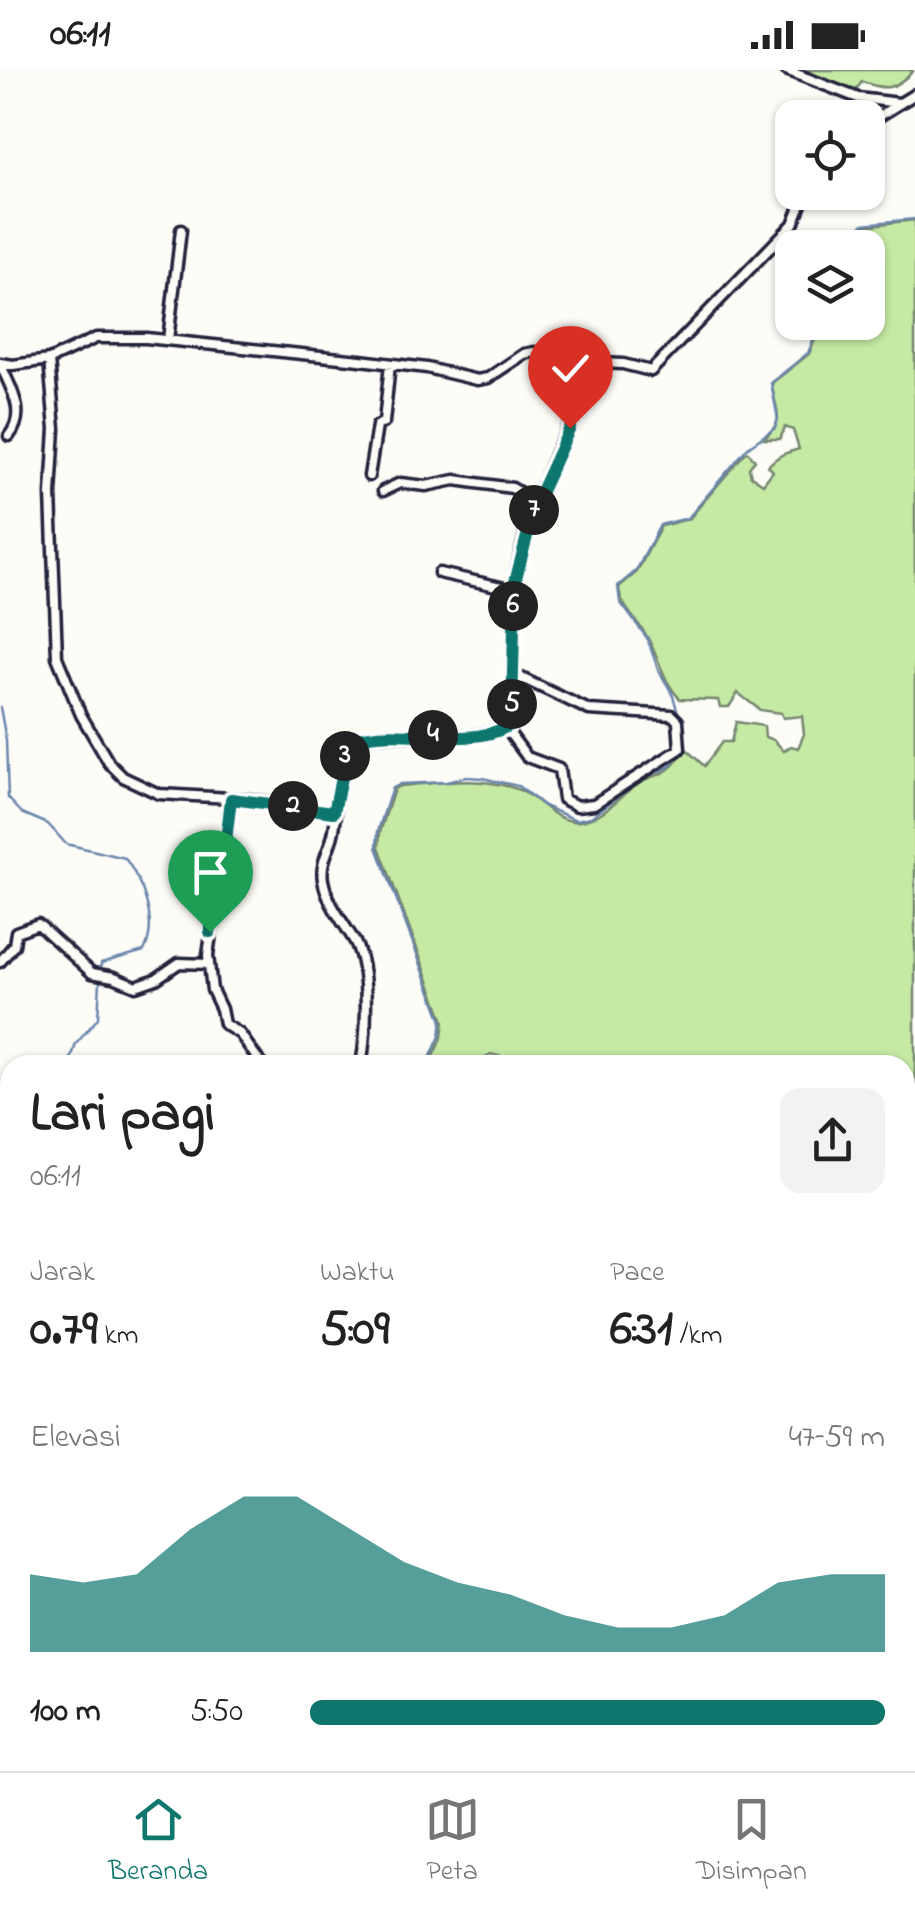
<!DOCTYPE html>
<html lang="id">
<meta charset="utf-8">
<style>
:root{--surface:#fff;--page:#f2f2f2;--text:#222;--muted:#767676;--line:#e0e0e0;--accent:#0f766e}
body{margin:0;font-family:"Indie Flower",sans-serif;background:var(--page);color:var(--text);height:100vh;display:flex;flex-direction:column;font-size:38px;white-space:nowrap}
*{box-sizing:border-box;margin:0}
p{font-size:32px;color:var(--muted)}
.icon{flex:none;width:55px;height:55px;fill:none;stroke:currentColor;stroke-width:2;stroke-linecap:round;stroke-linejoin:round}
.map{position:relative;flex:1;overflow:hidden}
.drawer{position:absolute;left:0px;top:985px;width:915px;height:718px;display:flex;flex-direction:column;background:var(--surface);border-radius:30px 30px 0 0;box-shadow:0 2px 8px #0004}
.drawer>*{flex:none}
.controls{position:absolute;left:775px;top:30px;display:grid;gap:20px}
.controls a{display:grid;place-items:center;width:110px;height:110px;border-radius:20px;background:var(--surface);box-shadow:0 2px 8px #0004;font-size:50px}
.pin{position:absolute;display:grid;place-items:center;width:85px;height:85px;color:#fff;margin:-102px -42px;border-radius:50% 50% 50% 0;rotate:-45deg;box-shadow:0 0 10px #0007}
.pin .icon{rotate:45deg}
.km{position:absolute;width:50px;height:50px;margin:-25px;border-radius:50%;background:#222;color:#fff;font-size:28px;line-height:50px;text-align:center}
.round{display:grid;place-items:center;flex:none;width:105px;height:105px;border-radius:20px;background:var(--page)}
.headline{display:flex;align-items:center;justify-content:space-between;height:170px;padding:0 30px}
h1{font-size:55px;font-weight:700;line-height:75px}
.metrics{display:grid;grid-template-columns:repeat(3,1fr);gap:15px;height:170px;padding:10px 30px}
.metrics div{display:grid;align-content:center}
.metrics b{font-size:50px;font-weight:700}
.metrics small{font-size:28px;font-weight:400}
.metrics p{font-size:28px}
.chart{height:280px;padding:20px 30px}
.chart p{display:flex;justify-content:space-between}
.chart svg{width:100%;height:180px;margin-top:10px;fill:var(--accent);opacity:.7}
ul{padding:0 30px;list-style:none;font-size:32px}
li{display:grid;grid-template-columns:160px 120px 1fr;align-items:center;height:75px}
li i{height:25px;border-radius:12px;background:var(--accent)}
.status{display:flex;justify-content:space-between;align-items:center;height:70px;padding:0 50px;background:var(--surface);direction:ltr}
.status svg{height:28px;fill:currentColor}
.tab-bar{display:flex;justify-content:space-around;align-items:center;height:140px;border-top:2px solid var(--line);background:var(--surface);font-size:28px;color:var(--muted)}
.tab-bar a{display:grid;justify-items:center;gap:5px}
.tab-bar .on{color:var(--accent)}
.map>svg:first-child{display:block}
</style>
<div class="status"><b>06:11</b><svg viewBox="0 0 49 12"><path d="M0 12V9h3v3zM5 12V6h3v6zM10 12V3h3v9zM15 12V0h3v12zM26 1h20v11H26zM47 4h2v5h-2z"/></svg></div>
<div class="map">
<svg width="915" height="1701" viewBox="0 0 915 1701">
<rect width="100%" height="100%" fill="#fdfcf7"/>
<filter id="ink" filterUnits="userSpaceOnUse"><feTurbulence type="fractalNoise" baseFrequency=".01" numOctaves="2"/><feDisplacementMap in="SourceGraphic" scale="20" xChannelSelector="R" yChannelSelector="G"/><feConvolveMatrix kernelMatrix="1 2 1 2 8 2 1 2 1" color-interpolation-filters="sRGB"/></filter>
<g filter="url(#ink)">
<!-- green -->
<path fill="#c5eaa4" stroke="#748670" stroke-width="2.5" d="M799 0H912L913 1C893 21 886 20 862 12L854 22Z
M915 150V1517L905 1513V995H532L491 984 486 987 482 995H429L442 967 444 951 379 777 380 762 394 719 400 716C439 713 476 706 514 718 537 724 554 754 580 751 606 748 622 721 644 710 653 706 664 704 671 697 677 692 681 685 687 680L704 696 722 672H731L736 652 764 656 765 667 774 670 784 681 791 676 798 678 804 664 802 646 783 648 781 643 760 640 738 623 729 637H720L718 630 680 629C662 610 659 587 646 565 636 548 620 537 619 517L637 502 661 456 689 449 745 383 748 382 755 390 749 398 751 406 763 414 773 401 768 396C778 385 785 383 799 379L793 360 785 357 780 369H764C788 347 774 341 772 313L809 284 822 253 868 252V178L845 177 863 156Z"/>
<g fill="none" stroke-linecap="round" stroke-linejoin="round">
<!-- stream -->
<path stroke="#6b86ac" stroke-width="2.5" d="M843 178 863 154 915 149
M0 637 6 670 8 728 22 743 48 754 66 774 125 788C142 812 159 852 144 881L101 893 98 948 76 974 69 995
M680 649 672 623 658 599 647 568 620 532 618 516 636 501 660 455 688 448 748 377 775 358 778 349 771 313 808 283 821 252
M427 995 440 966 442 951 377 777 378 761 392 718 400 714 447 712 466 707 482 708 518 716 544 736 576 750 591 747 641 709 669 697 684 680 683 667
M0 1232 10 1218
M905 1515 915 1519
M0 1594V1603
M656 1692 667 1701"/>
<defs>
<path id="minor" d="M786 0 858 28 899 33
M868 53 915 24
M168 270 181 160
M49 290 55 359 51 424 57 587 81 645 109 693 123 707 159 724 249 729 334 742
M0 293 13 295 49 290 96 268H146L360 290 427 298 477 310 488 308 524 284 534 282 577 292 623 294 651 301 793 154 806 122
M0 293C10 318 28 342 9 366
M369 406 377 356 384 352 390 294
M383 421 400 413 426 416 455 410 512 418 536 432
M439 503 514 520
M505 657 527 687 559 699 563 729 577 736 594 734 680 679 678 651 672 645 589 640 513 604
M231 729 208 885 212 920 221 939 224 954 240 964 262 995
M0 892 14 875 16 862 38 854 92 903 114 907 136 916 156 909 179 893 209 894
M361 995C367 963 370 902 355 872 344 853 327 833 323 810 320 793 329 781 333 765 340 739 332 678 363 667 398 661 488 677 511 651 520 609 509 562 514 519 522 445 565 359 601 295
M96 1692 110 1701
M318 1692 323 1701
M530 1692 538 1701"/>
</defs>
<!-- minor casing -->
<use href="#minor" stroke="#22223b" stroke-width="15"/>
<!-- minor -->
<use href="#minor" stroke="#fdfcf7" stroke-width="8"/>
</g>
</g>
<g fill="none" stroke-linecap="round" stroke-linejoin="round" filter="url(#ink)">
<defs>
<path id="route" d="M210 862 224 787 231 729 334 742 346 683 356 669C404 654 464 681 508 656L512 645 515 512 536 432 570 358"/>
</defs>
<!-- route casing -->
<use href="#route" stroke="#fff" stroke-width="20"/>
<!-- route -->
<use href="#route" stroke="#0f766e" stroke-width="12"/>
</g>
</svg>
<div class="controls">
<a><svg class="icon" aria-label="locate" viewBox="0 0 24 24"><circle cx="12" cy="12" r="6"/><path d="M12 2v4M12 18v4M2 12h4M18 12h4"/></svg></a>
<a><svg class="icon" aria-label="layers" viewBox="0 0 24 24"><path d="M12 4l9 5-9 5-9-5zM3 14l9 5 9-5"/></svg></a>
</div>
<div class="pin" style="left:210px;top:862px;background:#1e9e55"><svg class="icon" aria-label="arrive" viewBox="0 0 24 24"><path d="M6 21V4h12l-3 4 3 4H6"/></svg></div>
<div class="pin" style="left:570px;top:358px;background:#d93025"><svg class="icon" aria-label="check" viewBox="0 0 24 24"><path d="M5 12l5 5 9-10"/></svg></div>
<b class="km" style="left:293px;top:736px">2</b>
<b class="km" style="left:345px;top:686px">3</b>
<b class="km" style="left:433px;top:665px">4</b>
<b class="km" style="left:512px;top:634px">5</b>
<b class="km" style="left:513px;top:536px">6</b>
<b class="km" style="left:534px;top:440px">7</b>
<section class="drawer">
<div class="headline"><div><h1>Lari pagi</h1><p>06:11</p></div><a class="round"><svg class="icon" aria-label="share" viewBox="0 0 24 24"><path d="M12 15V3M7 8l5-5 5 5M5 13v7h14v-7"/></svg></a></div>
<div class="metrics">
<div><p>Jarak</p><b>0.79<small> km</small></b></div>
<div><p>Waktu</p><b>5:09</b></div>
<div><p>Pace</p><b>6:31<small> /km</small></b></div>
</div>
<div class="chart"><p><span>Elevasi</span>47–59 m</p>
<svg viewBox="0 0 160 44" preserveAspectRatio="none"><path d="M0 44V25L10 27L20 25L30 14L40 6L50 6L60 14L70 22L80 27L90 30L100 35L110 38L120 38L130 35L140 27L150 25L160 25V44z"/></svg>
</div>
<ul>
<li><b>100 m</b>5:50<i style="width:100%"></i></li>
</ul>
</section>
</div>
<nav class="tab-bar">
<a class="on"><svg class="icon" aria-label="home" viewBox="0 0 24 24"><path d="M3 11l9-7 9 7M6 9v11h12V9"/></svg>Beranda</a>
<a><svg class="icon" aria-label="map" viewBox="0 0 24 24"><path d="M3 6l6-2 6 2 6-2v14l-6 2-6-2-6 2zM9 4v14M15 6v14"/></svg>Peta</a>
<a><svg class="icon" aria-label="saved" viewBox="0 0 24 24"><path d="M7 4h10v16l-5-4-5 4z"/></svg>Disimpan</a>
</nav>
